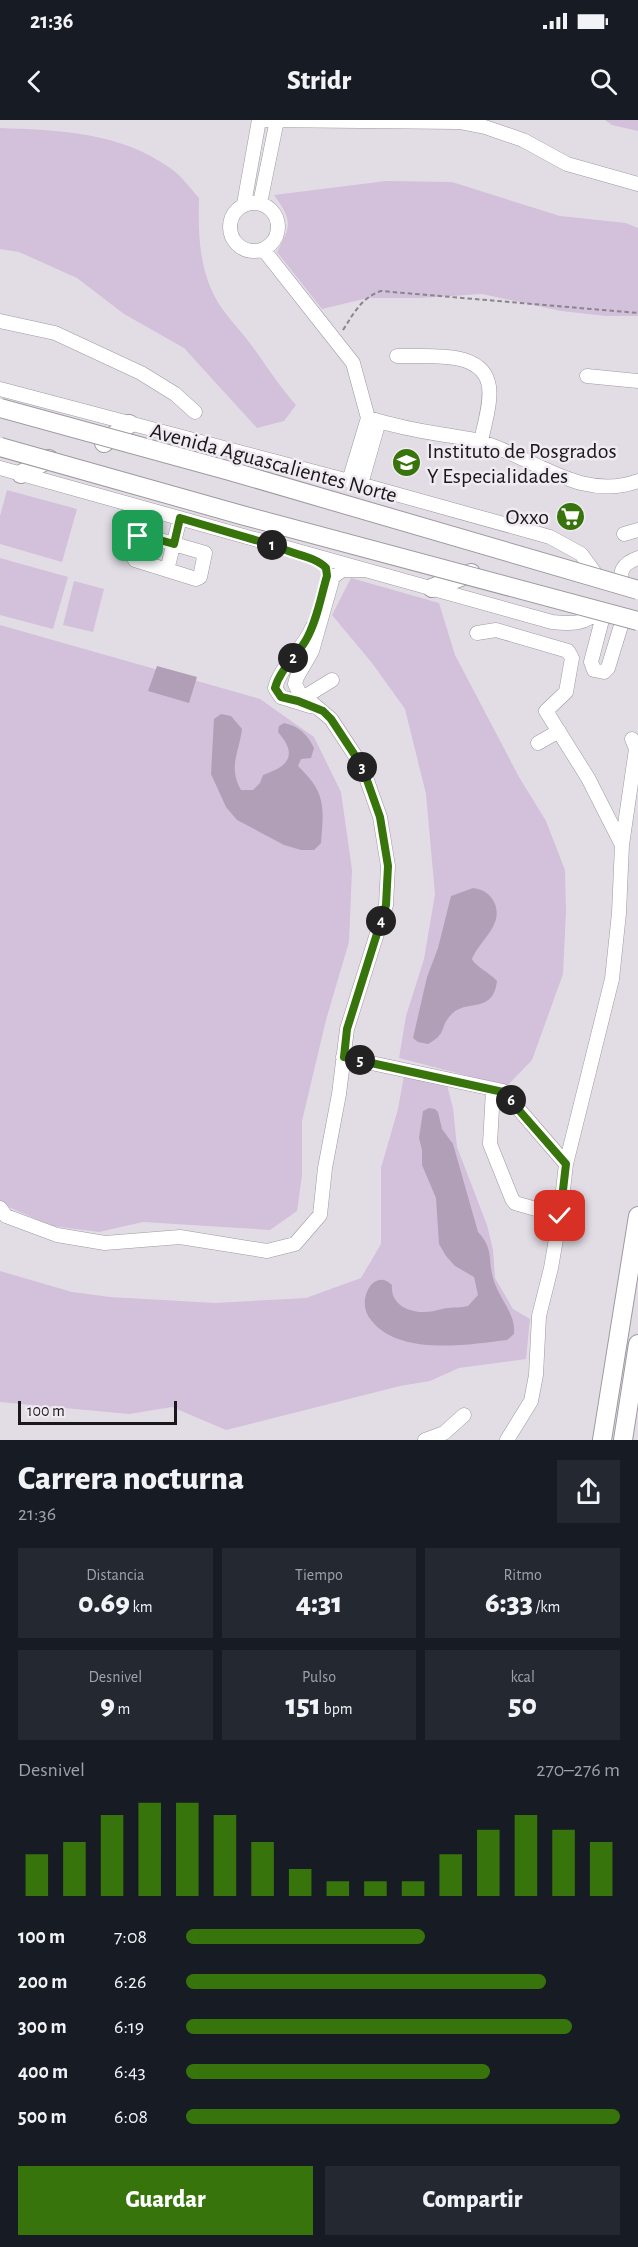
<!DOCTYPE html>
<html lang="es">
<meta charset="utf-8">
<style>
:root{--surface:#171b24;--page:#242831;--text:#f1f3f6;--muted:#9ea1a6;--accent:#37740c}
body{margin:0;font-family:"Alegreya Sans",sans-serif;background:var(--page);color:var(--text);height:100vh;display:flex;flex-direction:column;font-size:22px;white-space:nowrap}
*{box-sizing:border-box;margin:0}
p{font-size:20px;color:var(--muted)}
.icon{flex:none;width:33px;height:33px;fill:none;stroke:currentColor;stroke-width:2;stroke-linecap:round;stroke-linejoin:round}
.map{position:relative;height:1320px;overflow:hidden}
.drawer{display:flex;flex-direction:column;background:var(--surface);flex:1}
.drawer>*{flex:none}
.scale{position:absolute;left:18px;bottom:15px;width:159px;box-sizing:border-box;padding-left:6px;border:3px solid #1a181a;border-top:0;font-size:16px;line-height:21px;white-space:nowrap;color:#1a181a;-webkit-text-stroke:4px #f0eaf2;paint-order:stroke}
.pin{position:absolute;display:grid;place-items:center;width:51px;height:51px;color:#fff;margin:-26px;border-radius:12px;box-shadow:0 3px 9px #0006}
.km{position:absolute;width:30px;height:30px;margin:-15px;border-radius:50%;background:#222;color:#fff;font-size:16px;line-height:30px;text-align:center}
.round{display:grid;place-items:center;flex:none;width:63px;height:63px;border-radius:0px;background:var(--page)}
.headline{display:flex;align-items:center;justify-content:space-between;height:102px;padding:0 18px}
h1{font-size:33px;font-weight:800;line-height:45px}
.metrics{display:grid;grid-template-columns:repeat(3,1fr);gap:9px;height:102px;padding:6px 18px}
.metrics div{display:grid;align-content:center;border-radius:0px;background:var(--page);text-align:center}
.metrics b{font-size:30px;font-weight:800}
.metrics small{font-size:16px;font-weight:400}
.metrics p{font-size:16px}
.chart{height:168px;padding:12px 18px}
.chart p{display:flex;justify-content:space-between}
.chart svg{width:100%;height:108px;margin-top:6px;stroke:var(--accent);stroke-width:6}
.button{display:flex;gap:12px;margin-top:auto;padding:12px 18px}
.button a{flex:1;height:69px;border-radius:0px;background:var(--accent);color:#fff;font-size:24px;font-weight:800;line-height:69px;text-align:center}
.button a+a{background:var(--page);color:var(--text)}
ul{padding:0 18px;list-style:none;font-size:20px}
li{display:grid;grid-template-columns:96px 72px 1fr;align-items:center;height:45px}
li i{height:15px;border-radius:8px;background:var(--accent)}
.status{display:flex;justify-content:space-between;align-items:center;height:42px;padding:0 30px;background:var(--surface);direction:ltr}
.status svg{height:16px;fill:currentColor}
header{display:flex;justify-content:space-between;align-items:center;height:78px;padding:0 18px;background:var(--surface);font-size:27px;font-weight:800}
.map>svg:first-child{display:block}
</style>
<div class="status"><b>21:36</b><svg viewBox="0 0 49 12"><path d="M0 12V9h3v3zM5 12V6h3v6zM10 12V3h3v9zM15 12V0h3v12zM26 1h20v11H26zM47 4h2v5h-2z"/></svg></div>
<header><svg class="icon" aria-label="back" viewBox="0 0 24 24"><path d="M15 5l-7 7 7 7"/></svg>Stridr<svg class="icon" aria-label="search" viewBox="0 0 24 24"><circle cx="10" cy="10" r="6"/><path d="M15 15l6 6"/></svg></header>
<div class="map">
<svg width="638" height="1320" viewBox="0 0 638 1320">
<rect width="100%" height="100%" fill="#e2dde5"/>
<!-- green -->
<path fill="#d3c0da" d="M605 0H638V11L612 5Z
M0 8C58 10 120 12 170 48 181 55 190 68 199 78 198 113 199 146 215 177 223 193 238 207 249 222 265 243 278 265 296 285L284 301 257 308 184 228 124 194 77 158 19 132 0 129Z
M386 61 452 62 560 96 626 103 638 108V196H606L561 191 482 174 420 178H368L322 189 277 132C292 105 292 100 274 75Z
M7 370 77 389 62 442 0 424V396Z
M0 438 68 457 53 509 0 495Z
M351 458 439 483 455 535 519 657 546 701 565 750 566 792 563 854 532 940 507 966 399 938 406 896 424 839 435 774 426 674 405 589 372 543 332 495Z
M74 461 104 469 93 512 63 505Z
M0 505 260 579 314 617 341 672 352 750 349 822 326 900 302 1001V1055L297 1091 270 1110 143 1102 99 1112 52 1106 4 1085 0 1080Z
M404 956 447 965 453 988 457 1027 487 1105 493 1130 495 1158 513 1189 530 1199 526 1239 459 1248 430 1261 400 1266 226 1310 172 1287 129 1294 0 1282V1151L72 1172 110 1177 215 1183 306 1178 361 1158 381 1124V1048L398 989Z"/>
<!-- water -->
<path fill="#b19fb8" d="M157 546 197 557 189 583 148 571Z
M221 594 231 596 242 609C239 633 228 647 241 670H253L260 663 263 655C289 646 298 635 278 612L279 606 284 603C299 606 308 615 314 628L311 638 301 639 298 646C326 673 324 686 321 723L314 730H301L284 725 237 700 226 687 211 654 214 599Z
M473 768C484 770 490 773 495 784 503 806 480 820 472 839 475 846 490 853 497 861 493 895 466 878 451 895 439 907 448 913 428 924L418 922 413 918 427 857 438 828 451 776Z
M429 988 435 989 438 992 442 1009 453 1024 478 1112C495 1130 487 1141 494 1161 500 1180 516 1194 514 1214L507 1220C468 1225 398 1236 371 1200 366 1194 364 1187 365 1179 367 1165 379 1152 392 1165 390 1188 415 1195 434 1191 439 1190 444 1188 449 1188 455 1187 461 1188 468 1186L478 1175 474 1157 455 1146 446 1136 439 1124 436 1078 422 1045V1030L419 1018 423 991Z"/>
<g fill="none" stroke-linecap="round" stroke-linejoin="round">
<defs>
<path id="minor" d="M262 0 459 2 485 7 523 20 567 44 638 64
M230 107a24 24 0 1 1 48 0a24 24 0 1 1-48 0Z
M260 83 277 0
M244 84 259 0
M263 129 353 243 368 298 349 361
M0 201 55 213 141 253 175 274 195 292
M397 236C424 237 479 229 488 262 493 277 484 306 481 321
M587 256 638 261
M0 269 349 361 550 417 581 434 600 460
M368 298C394 306 419 311 445 315 457 317 470 318 481 322 534 337 580 382 638 361
M0 348 552 502C568 504 588 505 597 490
M361 364 379 301
M624 414 638 410
M143 415 205 433 200 457 196 459 135 440 131 433 136 417Z
M167 450 180 398
M622 467C619 451 622 444 638 438
M604 492 591 542 594 550 604 552 608 548 623 499
M477 513 496 510 568 531 572 538 566 572 546 591 588 658 622 725
M306 576 332 560
M310 586 281 577 275 568C281 545 303 530 312 508
M538 623 559 611
M343 937 503 971 566 1044
M493 970 490 1024 512 1079 515 1083 560 1096
M0 1088 6 1096 57 1115 105 1123 180 1117 267 1131 295 1124 320 1095 325 1048 339 974 347 909 386 785 388 746 380 697 362 646 331 599 299 572 295 564 297 557 312 531 333 457 342 450H364
M425 1320 444 1313 464 1295
M507 1320 531 1281 536 1255 539 1196 551 1148 560 1096 566 1044 612 859 619 793 622 725 636 629 632 619"/>
<path id="major" d="M104 323 129 304
M21 354 49 339
M432 468 471 453
M602 1320 638 1096
M623 1320 638 1224"/>
</defs>
<!-- minor casing -->
<use href="#minor" stroke="#9e99a0" stroke-width="15"/>
<!-- major casing -->
<use href="#major" stroke="#9e99a0" stroke-width="20"/>
<!-- path -->
<path stroke="#89858b" stroke-width="2" stroke-dasharray="4.5 3" stroke-linecap="butt" d="M343 210C354 193 361 178 381 171L638 193"/>
<!-- minor -->
<use href="#minor" stroke="#fff" stroke-width="14"/>
<!-- major -->
<use href="#major" stroke="#fff" stroke-width="18"/>
<defs>
<path id="major-bridge" d="M0 288 230 351 638 470
M0 327 245 396 638 501"/>
</defs>
<!-- major-bridge casing -->
<use href="#major-bridge" stroke="#9e99a0" stroke-width="20" stroke-linecap="butt"/>
<!-- major-bridge -->
<use href="#major-bridge" stroke="#fff" stroke-width="18"/>
</g>
<g fill="none" stroke-linecap="round" stroke-linejoin="round">
<defs>
<path id="route" d="M138 416 142 415 174 424 180 398 279 427C293 435 315 436 326 448L327 456C321 476 317 501 306 520 297 536 280 549 275 568L281 577 298 581 323 591 331 599 362 646 380 697 388 746 386 785 347 909 344 937 503 972 566 1044 560 1096"/>
</defs>
<!-- route casing -->
<use href="#route" stroke="#fff" stroke-width="12"/>
<!-- route -->
<use href="#route" stroke="#37740c" stroke-width="8"/>
</g>
<!-- icons -->
<defs>
<symbol id="university-disc" viewBox="-11 -11 22 22"><circle r="9.5" fill="#37740c" stroke="#f0eaf2"/><path d="M0-5L7-2L0 1L-7-2ZM-4 1L0 2.5L4 1V4Q0 6-4 4Z" fill="#fff"/></symbol>
<symbol id="supermarket-disc" viewBox="-11 -11 22 22"><circle r="9.5" fill="#37740c" stroke="#f0eaf2"/><path d="M-6-5.5h2.5l.6 2H6L4.5 2H-2.5L-4.4-4H-6ZM-1.5 3.2a1.3 1.3 0 1 0 .1 0ZM3 3.2a1.3 1.3 0 1 0 .1 0Z" fill="#fff"/></symbol>
</defs>
<g fill-rule="evenodd">
<use href="#university-disc" x="390" y="326" width="33" height="33"/>
<use href="#supermarket-disc" x="554" y="380" width="33" height="33"/>
</g>
<g text-anchor="middle" stroke-width="5" stroke-linejoin="round" paint-order="stroke">
<!-- poi labels -->
<g font-size="22" fill="#1a181a" stroke="#f0eaf2" text-anchor="start">
<text x="427" y="338">Instituto de Posgrados<tspan x="427" dy="25">Y Especialidades</tspan></text>
<text x="549" y="404" text-anchor="end">Oxxo</text>
</g>
<!-- street labels -->
<g font-size="22" fill="#1a181a" stroke="#f0eaf2">
<text transform="translate(274 342) rotate(15)" y="8">Avenida Aguascalientes Norte</text>
</g>
</g>
</svg>
<div class="scale">100 m</div>
<div class="pin" style="left:138px;top:416px;background:#1e9e55"><svg class="icon" aria-label="arrive" viewBox="0 0 24 24"><path d="M6 21V4h12l-3 4 3 4H6"/></svg></div>
<div class="pin" style="left:560px;top:1096px;background:#d93025"><svg class="icon" aria-label="check" viewBox="0 0 24 24"><path d="M5 12l5 5 9-10"/></svg></div>
<b class="km" style="left:272px;top:425px">1</b>
<b class="km" style="left:293px;top:538px">2</b>
<b class="km" style="left:362px;top:647px">3</b>
<b class="km" style="left:381px;top:801px">4</b>
<b class="km" style="left:360px;top:940px">5</b>
<b class="km" style="left:511px;top:980px">6</b>
</div>
<section class="drawer">
<div class="headline"><div><h1>Carrera nocturna</h1><p>21:36</p></div><a class="round"><svg class="icon" aria-label="share" viewBox="0 0 24 24"><path d="M12 15V3M7 8l5-5 5 5M5 13v7h14v-7"/></svg></a></div>
<div class="metrics">
<div><p>Distancia</p><b>0.69<small> km</small></b></div>
<div><p>Tiempo</p><b>4:31</b></div>
<div><p>Ritmo</p><b>6:33<small> /km</small></b></div>
</div>
<div class="metrics">
<div><p>Desnivel</p><b>9<small> m</small></b></div>
<div><p>Pulso</p><b>151<small> bpm</small></b></div>
<div><p>kcal</p><b>50</b></div>
</div>
<div class="chart"><p><span>Desnivel</span>270–276 m</p>
<svg viewBox="0 0 160 44" preserveAspectRatio="none"><path d="M5 44V27M15 44V22M25 44V11M35 44V6M45 44V6M55 44V11M65 44V22M75 44V33M85 44V38M95 44V38M105 44V38M115 44V27M125 44V17M135 44V11M145 44V17M155 44V22"/></svg>
</div>
<ul>
<li><b>100 m</b>7:08<i style="width:55%"></i></li>
<li><b>200 m</b>6:26<i style="width:83%"></i></li>
<li><b>300 m</b>6:19<i style="width:89%"></i></li>
<li><b>400 m</b>6:43<i style="width:70%"></i></li>
<li><b>500 m</b>6:08<i style="width:100%"></i></li>
</ul>
<div class="button"><a>Guardar</a><a>Compartir</a></div>
</section>
